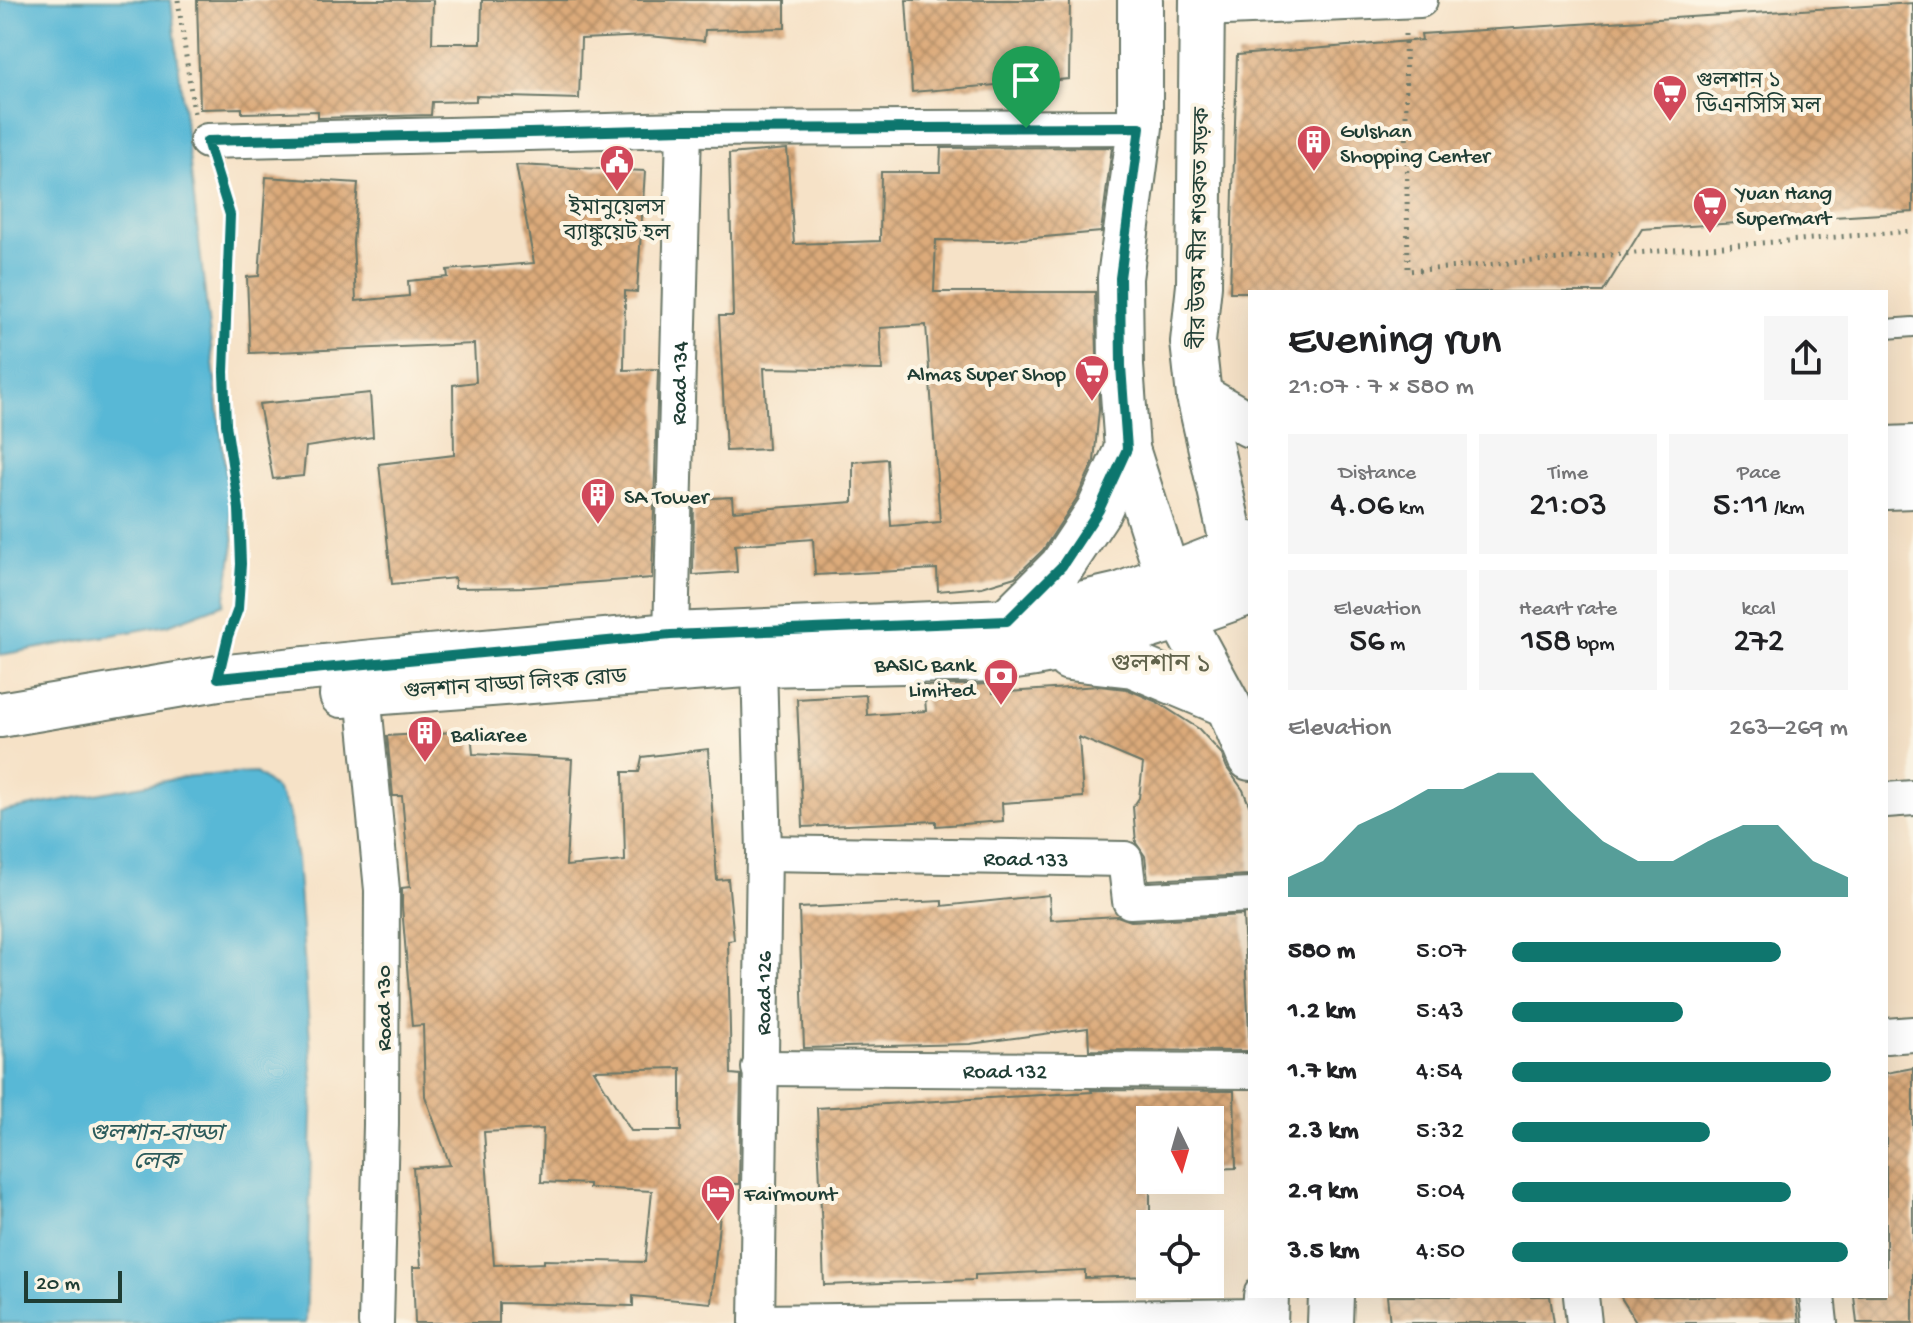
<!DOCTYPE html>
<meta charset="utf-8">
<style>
:root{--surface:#fff;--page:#f6f6f6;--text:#202124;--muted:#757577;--accent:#0f766e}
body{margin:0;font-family:"Gochi Hand","Noto Sans Bengali",sans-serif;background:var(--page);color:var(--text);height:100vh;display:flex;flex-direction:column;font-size:30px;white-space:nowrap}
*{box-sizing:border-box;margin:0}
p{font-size:26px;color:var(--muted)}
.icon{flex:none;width:44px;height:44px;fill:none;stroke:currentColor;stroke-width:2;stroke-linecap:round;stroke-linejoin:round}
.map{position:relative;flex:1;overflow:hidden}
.side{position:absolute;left:1248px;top:290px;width:640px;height:1008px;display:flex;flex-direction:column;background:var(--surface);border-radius:0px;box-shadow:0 8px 32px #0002}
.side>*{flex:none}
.needle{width:52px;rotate:175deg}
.tools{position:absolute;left:1136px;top:1106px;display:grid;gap:16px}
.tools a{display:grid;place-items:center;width:88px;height:88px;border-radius:0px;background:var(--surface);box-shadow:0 8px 32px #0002;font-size:40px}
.scale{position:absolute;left:24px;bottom:20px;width:98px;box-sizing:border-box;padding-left:8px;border:4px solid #1f3d34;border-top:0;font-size:22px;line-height:28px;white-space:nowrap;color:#1f3d34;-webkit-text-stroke:6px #fcf5e5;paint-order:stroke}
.pin{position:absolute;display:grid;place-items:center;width:68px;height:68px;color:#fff;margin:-82px -34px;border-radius:50% 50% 50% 0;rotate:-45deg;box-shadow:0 0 8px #0007}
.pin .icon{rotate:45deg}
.round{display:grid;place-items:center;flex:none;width:84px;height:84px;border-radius:0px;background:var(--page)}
.overview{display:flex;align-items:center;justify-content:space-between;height:136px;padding:0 40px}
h1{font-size:44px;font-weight:600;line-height:60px}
.figures{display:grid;grid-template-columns:repeat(3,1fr);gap:12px;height:136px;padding:8px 40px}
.figures div{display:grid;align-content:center;border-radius:0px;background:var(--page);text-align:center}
.figures b{font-size:34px;font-weight:600}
.figures small{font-size:22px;font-weight:400}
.figures p{font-size:22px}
.chart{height:224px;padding:16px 40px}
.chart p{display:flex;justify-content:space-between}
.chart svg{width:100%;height:144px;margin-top:8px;fill:var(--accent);opacity:.7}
ul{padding:0 40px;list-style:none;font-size:26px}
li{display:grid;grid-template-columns:128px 96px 1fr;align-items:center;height:60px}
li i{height:20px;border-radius:10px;background:var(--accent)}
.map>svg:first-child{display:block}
</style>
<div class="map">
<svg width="1913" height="1323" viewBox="0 0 1913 1323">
<defs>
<pattern id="building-cross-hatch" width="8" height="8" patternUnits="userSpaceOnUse" patternTransform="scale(2)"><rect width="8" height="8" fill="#dcaa7a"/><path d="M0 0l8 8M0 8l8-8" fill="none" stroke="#b28c65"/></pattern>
</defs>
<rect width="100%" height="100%" fill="#fcf5e5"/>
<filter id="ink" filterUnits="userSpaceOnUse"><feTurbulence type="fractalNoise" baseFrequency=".0125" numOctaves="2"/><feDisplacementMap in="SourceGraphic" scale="16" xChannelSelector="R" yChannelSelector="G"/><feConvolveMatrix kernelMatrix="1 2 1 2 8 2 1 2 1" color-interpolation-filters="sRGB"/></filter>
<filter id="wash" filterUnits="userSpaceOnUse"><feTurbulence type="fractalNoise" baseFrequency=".006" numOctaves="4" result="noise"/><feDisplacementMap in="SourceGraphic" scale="32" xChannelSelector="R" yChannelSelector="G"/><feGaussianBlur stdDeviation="1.8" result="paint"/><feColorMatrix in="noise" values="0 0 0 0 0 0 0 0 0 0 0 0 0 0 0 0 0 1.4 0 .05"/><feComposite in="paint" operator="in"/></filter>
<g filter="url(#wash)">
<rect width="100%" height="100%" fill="#f6e2c7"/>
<!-- water -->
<path fill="#58b8d6" stroke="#3c7a85" stroke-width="2" d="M0 0H171L234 544 224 604 168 625 0 655Z
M256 773 276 789 289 812 297 860 313 1082 306 1323H0V812L191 776Z"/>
<g id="blocks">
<!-- building -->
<path fill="url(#building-cross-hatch)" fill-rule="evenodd" d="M197 0H433L432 43H481L482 0H785V28L705 30 704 41 648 36 581 39 579 99 476 96V101L432 102 431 115 318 118V111L242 113V108L200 109Z
M906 0H1070L1069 79 912 92Z
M1913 3V212L1642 229 1603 292H1230L1237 55 1422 40 1421 34Z
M1112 147 1101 232 998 241 936 240 934 292H1095L1099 410 1094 461 1077 498 1043 550 1015 577 982 587 938 591 937 569 815 575 813 539 735 545 737 572 693 575 694 499 732 497 733 511 853 502V462L887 459 891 526 940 522 926 325 880 328 882 370 764 368 768 449 726 451 719 316H733L729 154 787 149 794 244 880 241 881 172H940L941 148Z
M516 165 645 171 637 292 625 291 624 370 658 369 652 578 530 587 455 588V578L392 584 379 464 454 455 453 385 476 382 474 344 250 353 247 277 259 276 266 177 358 183 353 243 356 301 409 296 408 281 448 277 447 270 534 263Z
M370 393 373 437 306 447 303 476 273 479 259 404Z
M992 684 993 693 1099 686 1127 689 1157 702 1199 729 1221 753 1227 768 1243 790 1250 807V875L1148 880 1145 856 1136 843 1133 807 1139 798 1143 764 1079 737 1083 797 1002 803 1003 821 936 826V821L803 827 797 699 866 695 867 715 926 711 924 686Z
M471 731 473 754 572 759 566 866 625 861 623 772H639L642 757 708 749 717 880 728 879 734 940 728 941 731 1074 741 1075 739 1184H723L711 1303 633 1296V1306L499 1303V1323H415L413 1267H421L413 1168 450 1165 425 1096 423 1025 412 1026 402 907V888L410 887 402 796H393L387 736ZM681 1068V1131H631L594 1070ZM543 1129 541 1182 589 1184V1188L652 1191 645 1262 544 1260V1263L494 1265 484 1132Z
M1049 895 1051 920 1117 916 1131 921 1243 915 1250 1051 1089 1050 1088 1028 970 1044 804 1048 799 908 942 901V906Z
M1913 1068V1323H1857L1854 1296H1886V1073Z
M1091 1090 1234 1091 1236 1168 1210 1169V1120H1150V1276L1085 1278V1270L975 1275V1280L824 1285 817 1108 1092 1092Z
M1387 1296H1550L1554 1323H1390Z
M1620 1296H1796L1799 1323H1637Z"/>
</g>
</g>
<g filter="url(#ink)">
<use href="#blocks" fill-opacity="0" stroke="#6a7767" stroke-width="2"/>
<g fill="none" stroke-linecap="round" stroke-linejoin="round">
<defs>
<path id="service" d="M1886 329 1913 327"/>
<g id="minor">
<path d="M1202 9 1420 0"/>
<path d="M207 141 684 129 1140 127"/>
<path id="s1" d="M671 635 684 129"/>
<path d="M363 693 382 890 381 1124 376 1323"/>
<path d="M1886 800 1913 798"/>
<path id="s2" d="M764 853 1125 859 1130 901 1250 895"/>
<path d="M1886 1036 1913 1034"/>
<path id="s3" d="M759 1068 1250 1071"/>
<path d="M1581 1296 1584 1323"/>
<path d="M1817 1296 1820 1323"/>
<path d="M757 1322 1265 1316"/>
<path id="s4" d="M757 1323 764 853 759 664"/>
</g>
<path id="secondary" d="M1140 0V127L1120 278 1121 366 1127 449 1181 618 1228 705 1250 758
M1202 0 1199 285 1193 342 1199 396 1234 551 1248 587
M1265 1323 1266 1296
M1330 1323 1331 1296"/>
<path id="primary" d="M1199 396 1250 425
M1886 449 1913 448
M1886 487 1913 486
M1007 621 1062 566 1099 510 1127 449
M1069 658 1133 665 1228 705
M342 695 759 664 1002 659C1088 648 1169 622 1250 592
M0 715 218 678 373 662 671 635 1007 621 1120 595 1250 544"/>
</defs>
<!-- service casing -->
<use href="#service" stroke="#6a7767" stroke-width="22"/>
<!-- minor casing -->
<use href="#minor" stroke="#6a7767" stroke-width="38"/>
<!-- secondary casing -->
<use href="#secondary" stroke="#6a7767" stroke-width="48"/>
<!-- primary casing -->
<use href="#primary" stroke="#6a7767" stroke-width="48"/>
<!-- path -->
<path stroke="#6a7767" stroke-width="5" stroke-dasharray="2 6" stroke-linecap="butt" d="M178 0 194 113
M1405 34 1408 271 1913 231
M217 174 230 215 224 372 226 424 239 509 241 564 238 609 227 639"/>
<!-- service -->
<use href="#service" stroke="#fff" stroke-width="18"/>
<!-- minor -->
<use href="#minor" stroke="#fff" stroke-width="34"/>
<!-- secondary -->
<use href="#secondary" stroke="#fff" stroke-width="44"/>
<!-- primary -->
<use href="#primary" stroke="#fff" stroke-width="44"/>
</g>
</g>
<g fill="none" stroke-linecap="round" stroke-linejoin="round" filter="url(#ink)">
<defs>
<path id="route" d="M1140 127 1120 278 1121 366 1127 449 1099 510 1062 566 1007 621 671 635 218 678 228 636 238 609 241 564 239 509 226 424 224 372 230 215 207 141 684 129Z"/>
</defs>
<!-- route casing -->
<use href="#route" stroke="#fff" stroke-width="16"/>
<!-- route -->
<use href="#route" stroke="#0f766e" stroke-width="10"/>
</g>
<!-- icons -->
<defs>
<symbol id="supermarket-pin" viewBox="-11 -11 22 30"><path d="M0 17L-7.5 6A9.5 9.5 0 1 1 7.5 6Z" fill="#d1495b" stroke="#fcf5e5"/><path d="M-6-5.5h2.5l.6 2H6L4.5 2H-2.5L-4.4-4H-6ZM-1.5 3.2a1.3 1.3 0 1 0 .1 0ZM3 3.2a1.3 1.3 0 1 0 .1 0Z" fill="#fff"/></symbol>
<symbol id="building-pin" viewBox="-11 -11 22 30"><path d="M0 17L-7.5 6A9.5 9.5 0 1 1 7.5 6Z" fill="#d1495b" stroke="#fcf5e5"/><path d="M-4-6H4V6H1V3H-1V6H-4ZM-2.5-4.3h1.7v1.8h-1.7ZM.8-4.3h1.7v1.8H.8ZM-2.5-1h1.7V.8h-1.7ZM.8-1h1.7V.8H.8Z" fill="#fff"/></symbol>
<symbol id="civic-pin" viewBox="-11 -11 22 30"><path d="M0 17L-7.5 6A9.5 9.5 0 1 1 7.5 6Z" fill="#d1495b" stroke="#fcf5e5"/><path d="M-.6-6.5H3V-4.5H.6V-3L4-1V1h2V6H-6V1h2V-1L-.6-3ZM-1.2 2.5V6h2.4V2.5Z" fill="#fff"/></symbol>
<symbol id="bank-pin" viewBox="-11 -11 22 30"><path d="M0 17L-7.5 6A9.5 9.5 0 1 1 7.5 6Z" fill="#d1495b" stroke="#fcf5e5"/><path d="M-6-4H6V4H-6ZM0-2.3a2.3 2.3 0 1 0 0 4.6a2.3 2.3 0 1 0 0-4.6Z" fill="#fff"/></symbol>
<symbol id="hotel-pin" viewBox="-11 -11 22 30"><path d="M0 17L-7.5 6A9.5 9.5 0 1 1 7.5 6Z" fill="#d1495b" stroke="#fcf5e5"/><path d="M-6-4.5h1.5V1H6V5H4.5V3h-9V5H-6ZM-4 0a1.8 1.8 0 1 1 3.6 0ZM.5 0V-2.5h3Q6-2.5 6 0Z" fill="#fff"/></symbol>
</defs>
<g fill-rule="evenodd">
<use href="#supermarket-pin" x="1650" y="72" width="40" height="54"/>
<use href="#building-pin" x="1294" y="122" width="40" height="54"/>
<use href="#civic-pin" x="597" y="142" width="40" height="54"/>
<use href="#supermarket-pin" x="1690" y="184" width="40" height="54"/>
<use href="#supermarket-pin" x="1072" y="352" width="40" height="54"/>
<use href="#building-pin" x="578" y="475" width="40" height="54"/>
<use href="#bank-pin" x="981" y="656" width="40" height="54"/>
<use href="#building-pin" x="405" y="713" width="40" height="54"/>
<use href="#hotel-pin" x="698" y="1172" width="40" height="54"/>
</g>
<g text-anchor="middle" stroke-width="8" stroke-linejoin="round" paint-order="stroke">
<!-- poi labels -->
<g font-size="22" fill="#1f3d34" stroke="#fcf5e5" text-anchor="start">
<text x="1696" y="87">গুলশান ১<tspan x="1696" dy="25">ডিএনসিসি মল</tspan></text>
<text x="1340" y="137">Gulshan<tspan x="1340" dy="25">Shopping Center</tspan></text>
<text x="1736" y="199">Yuan Hang<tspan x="1736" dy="25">Supermart</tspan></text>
<text x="617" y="214" text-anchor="middle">ইমানুয়েলস<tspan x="617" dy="25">ব্যাঙ্কুয়েট হল</tspan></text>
<text x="1066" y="380" text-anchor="end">Almas Super Shop</text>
<text x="624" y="503">SA Tower</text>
<text x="975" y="671" text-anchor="end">BASIC Bank<tspan x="975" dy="25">Limited</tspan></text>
<text x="451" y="741">Baliaree</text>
<text x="744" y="1200">Fairmount</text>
</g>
<!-- street labels -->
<g font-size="22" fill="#1f3d34" stroke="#fcf5e5">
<text transform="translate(1198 228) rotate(-89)" y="8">বীর উত্তম মীর শওকত সড়ক</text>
<text dy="8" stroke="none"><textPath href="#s1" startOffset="252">Road 134</textPath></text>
<text transform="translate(515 682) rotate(-4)" y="8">গুলশান বাড্ডা লিংক রোড</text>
<text dy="8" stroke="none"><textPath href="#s2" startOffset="262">Road 133</textPath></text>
<text dy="8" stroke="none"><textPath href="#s4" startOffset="330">Road 126</textPath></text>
<text transform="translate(382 1008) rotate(-90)" y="8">Road 130</text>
<text dy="8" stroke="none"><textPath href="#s3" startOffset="246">Road 132</textPath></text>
</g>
<!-- water labels -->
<g font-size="24" font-style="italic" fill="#2d5c5c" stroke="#fcf5e5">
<text x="156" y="1140">গুলশান-বাড্ডা<tspan x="156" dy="28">লেক</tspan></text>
</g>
<!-- quarter labels -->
<g font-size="26" fill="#61634c" stroke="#fcf5e5">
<text x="1161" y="671">গুলশান ১</text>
</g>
</g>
</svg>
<div class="tools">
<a><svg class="needle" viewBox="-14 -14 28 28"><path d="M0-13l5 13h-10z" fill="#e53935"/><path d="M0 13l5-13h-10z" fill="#757577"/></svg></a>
<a><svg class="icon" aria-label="locate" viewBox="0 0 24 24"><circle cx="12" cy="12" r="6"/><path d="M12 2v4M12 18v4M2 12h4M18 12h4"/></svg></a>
</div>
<div class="scale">20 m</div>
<div class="pin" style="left:1026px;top:128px;background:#1e9e55"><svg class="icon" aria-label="arrive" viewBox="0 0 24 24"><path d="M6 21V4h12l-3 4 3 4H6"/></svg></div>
<section class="side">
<div class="overview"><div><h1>Evening run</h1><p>21:07 · 7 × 580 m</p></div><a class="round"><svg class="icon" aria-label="share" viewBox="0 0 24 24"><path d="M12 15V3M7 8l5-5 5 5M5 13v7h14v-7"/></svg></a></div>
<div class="figures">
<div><p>Distance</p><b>4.06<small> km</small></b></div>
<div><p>Time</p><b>21:03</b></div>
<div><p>Pace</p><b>5:11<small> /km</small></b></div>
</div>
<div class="figures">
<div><p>Elevation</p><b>56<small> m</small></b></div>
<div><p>Heart rate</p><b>158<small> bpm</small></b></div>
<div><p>kcal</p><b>272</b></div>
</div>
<div class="chart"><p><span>Elevation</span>263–269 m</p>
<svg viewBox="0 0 160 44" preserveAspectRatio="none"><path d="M0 44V38L10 33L20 22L30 17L40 11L50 11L60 6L70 6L80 17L90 27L100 33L110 33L120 27L130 22L140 22L150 33L160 38V44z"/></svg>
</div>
<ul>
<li><b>580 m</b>5:07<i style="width:80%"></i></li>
<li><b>1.2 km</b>5:43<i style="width:51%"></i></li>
<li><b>1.7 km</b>4:54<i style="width:95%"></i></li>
<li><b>2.3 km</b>5:32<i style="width:59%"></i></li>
<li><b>2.9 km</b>5:04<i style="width:83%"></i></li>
<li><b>3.5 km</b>4:50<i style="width:100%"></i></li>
</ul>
</section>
</div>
